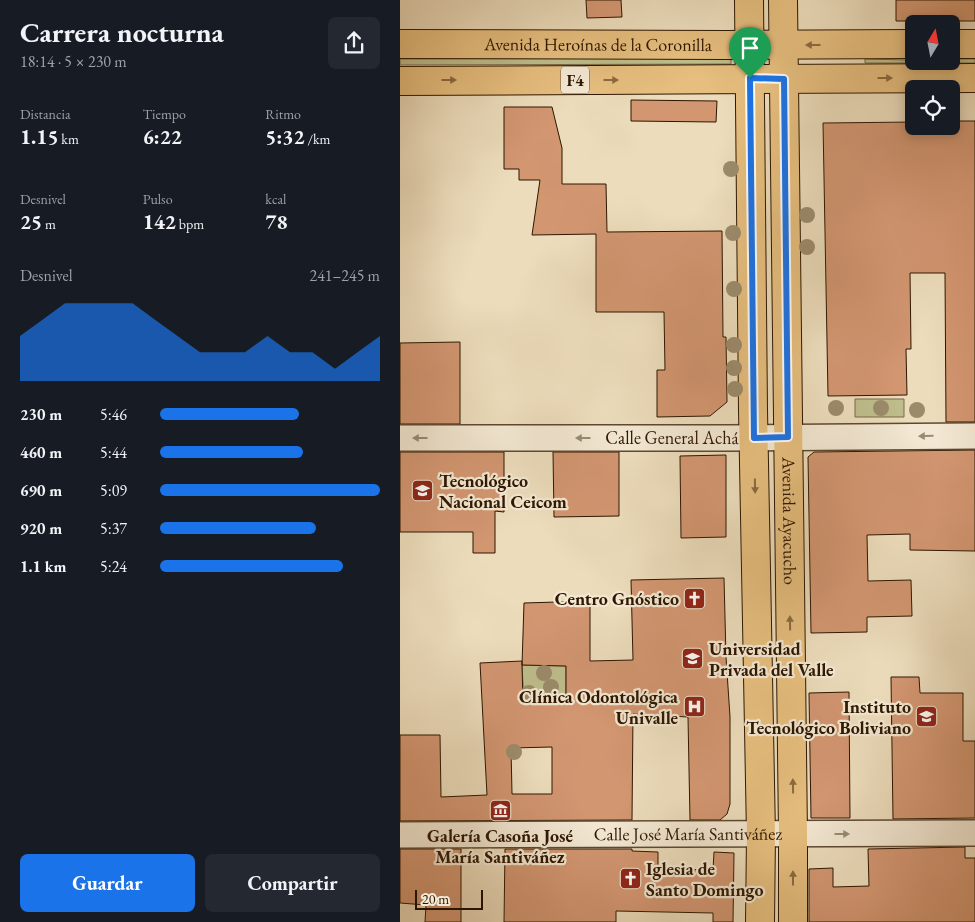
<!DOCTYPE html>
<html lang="es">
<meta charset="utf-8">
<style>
:root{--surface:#171b24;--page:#242831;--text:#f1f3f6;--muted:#9ea1a6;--accent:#1a73e8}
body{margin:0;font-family:"EB Garamond",serif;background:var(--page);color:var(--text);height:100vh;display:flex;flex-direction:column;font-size:19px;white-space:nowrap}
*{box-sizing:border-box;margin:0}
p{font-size:16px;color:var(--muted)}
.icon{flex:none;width:28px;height:28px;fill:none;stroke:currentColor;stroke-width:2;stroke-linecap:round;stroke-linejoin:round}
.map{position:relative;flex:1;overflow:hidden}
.side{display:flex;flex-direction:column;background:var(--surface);width:400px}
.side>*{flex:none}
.needle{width:32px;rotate:10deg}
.buttons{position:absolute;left:505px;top:15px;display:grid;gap:10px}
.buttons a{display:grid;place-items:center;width:55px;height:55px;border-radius:8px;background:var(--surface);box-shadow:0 2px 12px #0003;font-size:25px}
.scale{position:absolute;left:15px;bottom:12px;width:68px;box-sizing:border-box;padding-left:5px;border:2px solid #2d1600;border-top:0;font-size:14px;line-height:18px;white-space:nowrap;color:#2d1600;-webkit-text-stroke:4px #f3e8d3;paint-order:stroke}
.pin{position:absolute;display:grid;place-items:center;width:42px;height:42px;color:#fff;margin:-51px -21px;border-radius:50% 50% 50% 0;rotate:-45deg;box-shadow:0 0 5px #0007}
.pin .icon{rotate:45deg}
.round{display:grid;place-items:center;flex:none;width:52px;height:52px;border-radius:8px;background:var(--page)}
.headline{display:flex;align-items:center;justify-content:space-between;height:85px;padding:0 20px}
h1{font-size:28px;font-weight:700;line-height:38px}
.stats{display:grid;grid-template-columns:repeat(3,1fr);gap:8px;height:85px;padding:5px 20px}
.stats div{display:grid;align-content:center}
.stats b{font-size:21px;font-weight:700}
.stats small{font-size:14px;font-weight:400}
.stats p{font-size:14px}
.chart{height:140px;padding:10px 20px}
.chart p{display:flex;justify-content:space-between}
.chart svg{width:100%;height:90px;margin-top:5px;fill:var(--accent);opacity:.7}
.button{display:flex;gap:10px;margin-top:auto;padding:10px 20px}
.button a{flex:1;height:58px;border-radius:8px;background:var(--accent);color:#fff;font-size:20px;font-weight:700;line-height:58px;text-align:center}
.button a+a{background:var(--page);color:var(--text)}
ul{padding:0 20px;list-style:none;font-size:16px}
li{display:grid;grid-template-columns:80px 60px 1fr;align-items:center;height:38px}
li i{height:12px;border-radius:6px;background:var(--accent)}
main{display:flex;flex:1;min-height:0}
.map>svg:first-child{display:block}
</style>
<main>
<section class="side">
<div class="headline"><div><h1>Carrera nocturna</h1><p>18:14 · 5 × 230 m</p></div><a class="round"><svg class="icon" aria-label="share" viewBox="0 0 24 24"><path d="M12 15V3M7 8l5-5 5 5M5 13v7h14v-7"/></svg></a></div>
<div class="stats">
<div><p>Distancia</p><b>1.15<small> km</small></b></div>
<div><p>Tiempo</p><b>6:22</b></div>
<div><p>Ritmo</p><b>5:32<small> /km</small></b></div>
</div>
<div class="stats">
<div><p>Desnivel</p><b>25<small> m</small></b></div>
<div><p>Pulso</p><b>142<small> bpm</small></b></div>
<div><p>kcal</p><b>78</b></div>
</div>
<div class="chart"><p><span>Desnivel</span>241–245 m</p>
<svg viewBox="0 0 160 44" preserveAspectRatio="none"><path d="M0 44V22L10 14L20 6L30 6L40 6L50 6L60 14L70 22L80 30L90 30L100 30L110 22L120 30L130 30L140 38L150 30L160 22V44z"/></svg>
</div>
<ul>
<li><b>230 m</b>5:46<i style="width:63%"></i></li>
<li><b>460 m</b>5:44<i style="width:65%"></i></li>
<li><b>690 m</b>5:09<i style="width:100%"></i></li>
<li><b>920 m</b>5:37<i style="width:71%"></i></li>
<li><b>1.1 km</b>5:24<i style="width:83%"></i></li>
</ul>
<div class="button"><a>Guardar</a><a>Compartir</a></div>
</section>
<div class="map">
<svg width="575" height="922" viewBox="0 0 575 922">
<rect width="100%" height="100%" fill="#ecdcbb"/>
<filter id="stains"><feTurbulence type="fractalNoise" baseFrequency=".004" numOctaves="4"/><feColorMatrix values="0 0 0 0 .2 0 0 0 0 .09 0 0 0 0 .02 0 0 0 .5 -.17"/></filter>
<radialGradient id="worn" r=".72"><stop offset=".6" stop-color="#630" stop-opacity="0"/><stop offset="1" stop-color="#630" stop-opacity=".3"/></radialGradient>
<!-- green -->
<path fill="#bebe8c" stroke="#766a46" d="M331 58V64L0 65V59Z
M465 59 551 61V59H575V63H465Z
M455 399H504V417H455Z
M122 665 166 666V703H124Z"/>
<!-- building -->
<path fill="#d29671" stroke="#2d1600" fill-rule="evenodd" d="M186 0H221L222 17 187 18Z
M496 0H575V21H496Z
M231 100 317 101 316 122 231 121Z
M104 107H152L162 148V184H206L207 232 322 231 323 337H326L327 402 310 416 257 417V370H265L264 312H196V234L132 235 140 180H119V169H104Z
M551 121H575V422H546L545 273H510L511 349H506L507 395 428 396 423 123 514 122V126H551Z
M60 342V424H0V343Z
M575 450V551L510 550V534L467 535 468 581 511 580 512 616 467 617V632L411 633 408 457 414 452Z
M0 452H104V512L95 511V553H73V532H0Z
M153 452H219V516L154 517Z
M326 455V537L281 538 280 456Z
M324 578 326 657 330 717V804L327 814 320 820H290L288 717 233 714 232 820 0 821V735H40L41 797 87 795 80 663 122 661V665L124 603 190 601V661L233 660 231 580ZM122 665 166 666V703H123ZM152 747V794H112L111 748Z
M491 677H519L520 693H563V741H575V818L493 819Z
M449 692 450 818H411L409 693Z
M565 847V858H575V922H409V869L433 868V887L469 886 468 849Z
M0 849H61V922H25L26 905 0 903Z
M105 849H232V851L258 852V869L313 870 314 852 334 853 333 922H313V913L216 911V922H104Z"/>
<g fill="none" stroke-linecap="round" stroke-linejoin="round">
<defs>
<g id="minor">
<path id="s1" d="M0 438H327L575 436"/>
<path id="s2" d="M0 835 575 833"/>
</g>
<g id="primary">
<path d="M349 0 353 410 361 835 360 922"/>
<path id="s3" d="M383 0 393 835V922"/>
<path id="s4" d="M0 44 327 45 514 44"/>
<path d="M551 44H575"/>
<path d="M0 81 575 78"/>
</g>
</defs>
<!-- minor casing -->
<use href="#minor" stroke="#5d482f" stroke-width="28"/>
<!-- primary casing -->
<use href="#primary" stroke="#2d1600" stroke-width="30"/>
<!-- minor -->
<use href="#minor" stroke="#f3e8d3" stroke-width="25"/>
<!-- primary -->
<use href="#primary" stroke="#e6be7e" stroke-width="28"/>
</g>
<!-- trees -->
<g fill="#9b8b6b">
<circle cx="331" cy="169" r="8"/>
<circle cx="407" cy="215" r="8"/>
<circle cx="333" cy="233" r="8"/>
<circle cx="407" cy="247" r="8"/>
<circle cx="334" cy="289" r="8"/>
<circle cx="334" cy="345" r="8"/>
<circle cx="334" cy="368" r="8"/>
<circle cx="335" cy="389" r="8"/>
<circle cx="436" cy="408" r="8"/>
<circle cx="481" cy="408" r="8"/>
<circle cx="517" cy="410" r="8"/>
<circle cx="144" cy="673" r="8"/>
<circle cx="151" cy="687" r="8"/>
<circle cx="129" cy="693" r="8"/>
<circle cx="114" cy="752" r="8"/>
</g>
<!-- one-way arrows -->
<defs><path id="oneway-solid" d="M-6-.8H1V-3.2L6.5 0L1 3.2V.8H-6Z" transform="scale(1.25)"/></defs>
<g fill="#8a6a3f">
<use href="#oneway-solid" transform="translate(413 45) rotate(180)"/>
<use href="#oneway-solid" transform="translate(485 78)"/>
<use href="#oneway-solid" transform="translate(49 80)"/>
<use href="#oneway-solid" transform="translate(211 80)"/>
<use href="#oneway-solid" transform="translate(355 486) rotate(89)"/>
<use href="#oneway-solid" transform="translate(390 623) rotate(-91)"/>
<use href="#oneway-solid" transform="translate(393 786) rotate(-91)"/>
<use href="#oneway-solid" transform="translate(393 878) rotate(-90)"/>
</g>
<g fill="#9a8a74">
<use href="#oneway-solid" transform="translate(526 436) rotate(179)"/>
<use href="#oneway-solid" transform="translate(20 438) rotate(-180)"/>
<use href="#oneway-solid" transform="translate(183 438) rotate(-180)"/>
<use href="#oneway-solid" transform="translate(442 834)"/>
</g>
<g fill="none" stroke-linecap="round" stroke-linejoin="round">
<defs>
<path id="route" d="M350 78 384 79 388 437 354 438Z"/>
</defs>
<!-- route casing -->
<use href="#route" stroke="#fff" stroke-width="10"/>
<!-- route -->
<use href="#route" stroke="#1a73e8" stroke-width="6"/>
</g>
<!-- icons -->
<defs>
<symbol id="university-square" viewBox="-11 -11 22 22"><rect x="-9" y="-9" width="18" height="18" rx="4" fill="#8f2418" stroke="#f3e8d3"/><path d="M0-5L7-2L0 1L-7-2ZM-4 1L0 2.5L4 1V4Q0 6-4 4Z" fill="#fff"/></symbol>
<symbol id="church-square" viewBox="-11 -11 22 22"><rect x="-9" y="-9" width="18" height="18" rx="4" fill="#8f2418" stroke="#f3e8d3"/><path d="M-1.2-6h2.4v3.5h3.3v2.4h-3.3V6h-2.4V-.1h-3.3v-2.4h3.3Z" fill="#fff"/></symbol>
<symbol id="hospital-square" viewBox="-11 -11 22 22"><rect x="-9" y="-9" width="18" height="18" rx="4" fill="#8f2418" stroke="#f3e8d3"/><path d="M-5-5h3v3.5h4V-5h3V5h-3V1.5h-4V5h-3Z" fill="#fff"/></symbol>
<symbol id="museum-square" viewBox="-11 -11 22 22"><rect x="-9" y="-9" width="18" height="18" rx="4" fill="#8f2418" stroke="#f3e8d3"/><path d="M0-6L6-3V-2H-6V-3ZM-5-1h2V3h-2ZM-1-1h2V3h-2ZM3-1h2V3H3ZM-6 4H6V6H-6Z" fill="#fff"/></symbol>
</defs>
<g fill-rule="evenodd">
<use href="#university-square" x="10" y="478" width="25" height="25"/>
<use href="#church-square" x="282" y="586" width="25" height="25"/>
<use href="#university-square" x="280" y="646" width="25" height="25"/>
<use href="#hospital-square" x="282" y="694" width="25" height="25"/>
<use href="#university-square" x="514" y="704" width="25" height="25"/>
<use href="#museum-square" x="88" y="798" width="25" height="25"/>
<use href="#church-square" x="218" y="866" width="25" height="25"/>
</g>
<g text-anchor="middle" stroke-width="4.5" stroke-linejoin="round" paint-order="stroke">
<!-- shield labels -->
<rect fill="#f3e8d3" stroke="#68553f" stroke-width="1" x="161" y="66.5" width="28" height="27" rx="4"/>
<g font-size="16" font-weight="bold" fill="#2d1600">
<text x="175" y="86">F4</text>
</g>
<!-- street labels -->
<g font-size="18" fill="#2d1600" stroke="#f3e8d3">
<text dy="6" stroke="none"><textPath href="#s4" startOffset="198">Avenida Heroínas de la Coronilla</textPath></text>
<text dy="6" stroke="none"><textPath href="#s1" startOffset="272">Calle General Achá</textPath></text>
<text dy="6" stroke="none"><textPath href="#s3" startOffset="521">Avenida Ayacucho</textPath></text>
<text dy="6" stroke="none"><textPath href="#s2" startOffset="288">Calle José María Santiváñez</textPath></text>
</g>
<!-- poi labels -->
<g font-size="18" font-weight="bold" fill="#2d1600" stroke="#f3e8d3" text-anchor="start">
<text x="39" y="487">Tecnológico<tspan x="39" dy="21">Nacional Ceicom</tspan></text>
<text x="279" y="605" text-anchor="end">Centro Gnóstico</text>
<text x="309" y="655">Universidad<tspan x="309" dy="21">Privada del Valle</tspan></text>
<text x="278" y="703" text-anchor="end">Clínica Odontológica<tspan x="278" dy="21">Univalle</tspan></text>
<text x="511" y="713" text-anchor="end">Instituto<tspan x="511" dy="21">Tecnológico Boliviano</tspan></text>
<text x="100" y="842" text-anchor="middle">Galería Casoña José<tspan x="100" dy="21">María Santiváñez</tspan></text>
<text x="246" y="875">Iglesia de<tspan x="246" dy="21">Santo Domingo</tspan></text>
</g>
</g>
<rect width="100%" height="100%" filter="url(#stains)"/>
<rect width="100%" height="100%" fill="url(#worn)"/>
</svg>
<div class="buttons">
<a><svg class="needle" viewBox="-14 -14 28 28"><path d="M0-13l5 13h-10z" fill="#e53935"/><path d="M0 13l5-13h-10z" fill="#9ea1a6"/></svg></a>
<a><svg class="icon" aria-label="locate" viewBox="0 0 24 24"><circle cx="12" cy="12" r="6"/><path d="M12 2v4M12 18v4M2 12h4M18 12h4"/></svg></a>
</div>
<div class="scale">20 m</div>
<div class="pin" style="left:350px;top:78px;background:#1e9e55"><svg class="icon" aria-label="arrive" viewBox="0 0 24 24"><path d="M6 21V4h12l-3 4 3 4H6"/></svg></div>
</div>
</main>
